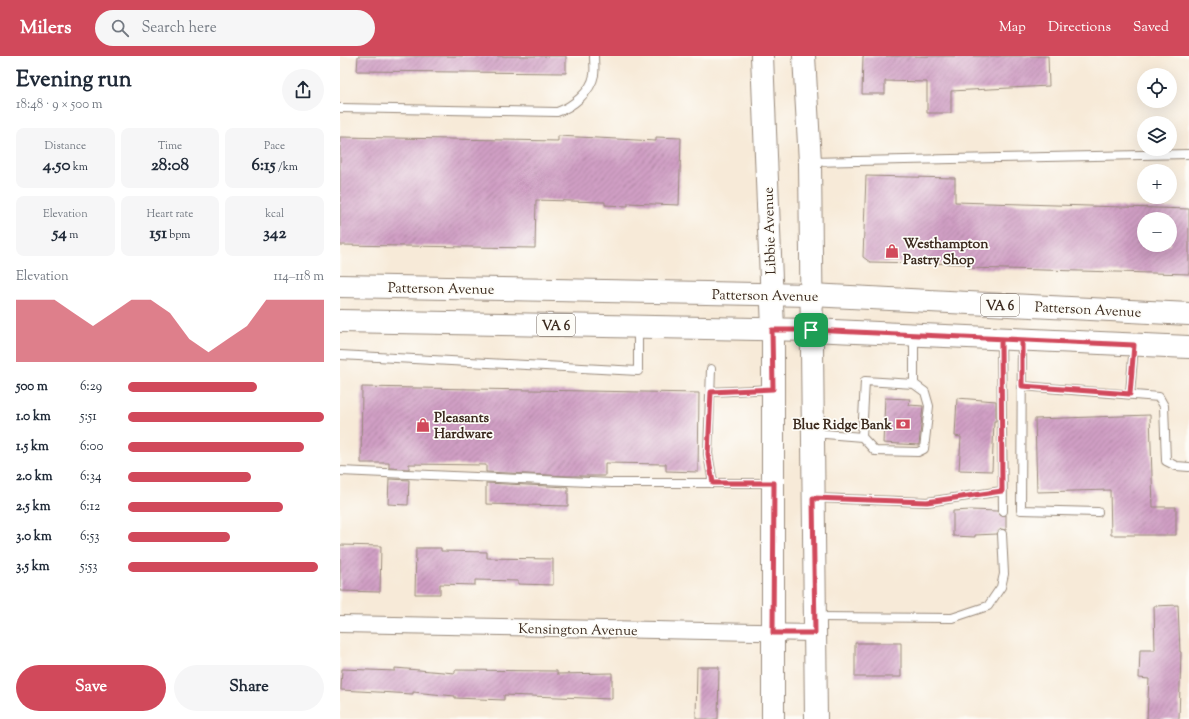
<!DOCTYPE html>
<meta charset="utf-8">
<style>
:root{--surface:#fff;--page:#f6f6f7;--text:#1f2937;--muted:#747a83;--accent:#d1495b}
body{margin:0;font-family:"Sorts Mill Goudy",serif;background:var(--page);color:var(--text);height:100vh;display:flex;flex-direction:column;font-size:15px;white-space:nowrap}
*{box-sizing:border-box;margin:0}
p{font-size:13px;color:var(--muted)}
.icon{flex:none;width:22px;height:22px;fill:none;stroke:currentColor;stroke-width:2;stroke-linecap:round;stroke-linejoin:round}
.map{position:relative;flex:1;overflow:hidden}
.drawer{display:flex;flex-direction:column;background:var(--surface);width:340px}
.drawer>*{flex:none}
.buttons{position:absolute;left:797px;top:12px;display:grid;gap:8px}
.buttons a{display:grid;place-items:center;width:40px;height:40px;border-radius:50%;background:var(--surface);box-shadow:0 4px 16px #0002;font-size:20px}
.pin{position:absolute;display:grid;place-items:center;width:34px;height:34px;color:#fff;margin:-17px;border-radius:8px;box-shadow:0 2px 6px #0006}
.round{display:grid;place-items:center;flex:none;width:42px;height:42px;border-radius:21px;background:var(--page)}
.summary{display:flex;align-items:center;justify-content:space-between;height:68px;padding:0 16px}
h1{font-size:22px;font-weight:700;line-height:30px}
.figures{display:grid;grid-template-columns:repeat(3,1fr);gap:6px;height:68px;padding:4px 16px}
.figures div{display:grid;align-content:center;border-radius:8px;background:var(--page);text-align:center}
.figures b{font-size:17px;font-weight:700}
.figures small{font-size:11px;font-weight:400}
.figures p{font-size:11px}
.chart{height:112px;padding:8px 16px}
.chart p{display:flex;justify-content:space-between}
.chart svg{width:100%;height:72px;margin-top:4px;fill:var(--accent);opacity:.7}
.button{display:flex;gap:8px;margin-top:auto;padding:8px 16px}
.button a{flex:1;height:46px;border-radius:24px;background:var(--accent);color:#fff;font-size:16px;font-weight:700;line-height:46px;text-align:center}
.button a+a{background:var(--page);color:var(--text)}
ul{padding:0 16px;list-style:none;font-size:13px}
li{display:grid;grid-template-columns:64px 48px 1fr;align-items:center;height:30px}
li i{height:10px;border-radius:5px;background:var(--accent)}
header{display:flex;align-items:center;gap:24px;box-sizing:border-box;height:56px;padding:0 20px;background:var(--accent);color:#fff}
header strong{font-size:19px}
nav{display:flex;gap:22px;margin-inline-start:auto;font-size:14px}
.search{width:280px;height:36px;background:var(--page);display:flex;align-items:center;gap:10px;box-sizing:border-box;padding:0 14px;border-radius:22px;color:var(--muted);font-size:15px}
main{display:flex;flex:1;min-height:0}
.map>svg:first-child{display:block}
</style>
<header>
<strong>Milers</strong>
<div class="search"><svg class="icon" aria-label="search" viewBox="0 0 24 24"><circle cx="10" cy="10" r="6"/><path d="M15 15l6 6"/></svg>Search here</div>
<nav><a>Map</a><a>Directions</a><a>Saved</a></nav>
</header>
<main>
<section class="drawer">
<div class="summary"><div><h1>Evening run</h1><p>18:48 · 9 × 500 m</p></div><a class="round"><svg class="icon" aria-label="share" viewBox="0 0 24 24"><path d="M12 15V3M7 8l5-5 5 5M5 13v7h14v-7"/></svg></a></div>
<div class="figures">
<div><p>Distance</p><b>4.50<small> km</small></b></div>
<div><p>Time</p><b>28:08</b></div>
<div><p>Pace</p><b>6:15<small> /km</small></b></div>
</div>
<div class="figures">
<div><p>Elevation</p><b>54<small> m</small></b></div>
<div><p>Heart rate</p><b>151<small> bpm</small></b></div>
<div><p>kcal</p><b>342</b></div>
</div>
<div class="chart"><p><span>Elevation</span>114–118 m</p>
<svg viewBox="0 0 160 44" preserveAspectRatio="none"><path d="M0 44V6L10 6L20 6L30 14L40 22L50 14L60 6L70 6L80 14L90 30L100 38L110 30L120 22L130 6L140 6L150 6L160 6V44z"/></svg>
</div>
<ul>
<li><b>500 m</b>6:29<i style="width:66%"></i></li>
<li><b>1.0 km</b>5:51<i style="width:100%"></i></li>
<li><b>1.5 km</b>6:00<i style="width:90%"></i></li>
<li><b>2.0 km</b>6:34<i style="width:63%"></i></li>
<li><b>2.5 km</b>6:12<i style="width:79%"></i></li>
<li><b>3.0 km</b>6:53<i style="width:52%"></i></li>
<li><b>3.5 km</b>5:53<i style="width:97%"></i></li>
</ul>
<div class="button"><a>Save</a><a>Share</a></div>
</section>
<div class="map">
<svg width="849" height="663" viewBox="0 0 849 663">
<defs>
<pattern id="building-hatch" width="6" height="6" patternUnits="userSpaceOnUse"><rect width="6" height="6" fill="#d09fc4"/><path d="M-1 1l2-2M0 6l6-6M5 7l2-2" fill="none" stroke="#aa829f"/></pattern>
</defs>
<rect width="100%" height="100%" fill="#fdfcf7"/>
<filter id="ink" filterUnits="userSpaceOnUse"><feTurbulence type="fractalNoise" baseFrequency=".025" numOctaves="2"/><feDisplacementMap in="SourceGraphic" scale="8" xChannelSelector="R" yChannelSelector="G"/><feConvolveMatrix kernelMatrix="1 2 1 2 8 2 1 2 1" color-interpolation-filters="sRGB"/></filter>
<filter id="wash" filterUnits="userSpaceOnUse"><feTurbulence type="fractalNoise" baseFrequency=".012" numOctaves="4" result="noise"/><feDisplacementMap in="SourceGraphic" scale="16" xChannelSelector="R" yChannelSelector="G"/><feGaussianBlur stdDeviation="0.9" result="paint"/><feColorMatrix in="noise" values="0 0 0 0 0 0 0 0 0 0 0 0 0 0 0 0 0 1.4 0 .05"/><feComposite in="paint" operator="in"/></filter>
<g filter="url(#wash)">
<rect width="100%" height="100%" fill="#f7ead8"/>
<g id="blocks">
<!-- building -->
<path fill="url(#building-hatch)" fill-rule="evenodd" d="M18 0H226V17L17 15Z
M523 0H708L709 30 611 35V57H587V26L545 25V38H522Z
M218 80 316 85V81L341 82 339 149 288 147V150L265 149V146L196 144 195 192 0 189V81L218 85Z
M526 120 615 122V146L849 153V218L629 212V208L530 206 523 201ZM804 163H830V189H804Z
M22 331 359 337 358 416 326 415V408L265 407V420H228L146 416V409L69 408V413L49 412V407H21Z
M545 342 570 343 569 349 583 350 579 389 543 387Z
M617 342 656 345V365H654L652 415 619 414 621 381 615 380Z
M810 359 813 451H836V479H771L770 434 697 436 695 363Z
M49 423 69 424 68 449 48 448Z
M146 427 228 431V450L146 448Z
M631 454 657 455 661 460 666 459V474L661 473 657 478 635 479V481L613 480V455Z
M0 489 41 490 40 536 0 535Z
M76 492H101V495L147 496V502L213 503V529L178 528V525L135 524V529L100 528V538H75Z
M838 549 840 596H841L839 663H807L809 623 799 622 800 594H815L814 550Z
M515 587H561V621H515Z
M357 611H379L378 663H356Z
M55 612 115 617V614L217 615V618L272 617V643L164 639V644L115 642V640L73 636V638L1 634 2 613 55 615Z"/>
</g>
</g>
<g filter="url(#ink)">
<use href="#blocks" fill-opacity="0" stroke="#998a7b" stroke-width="1"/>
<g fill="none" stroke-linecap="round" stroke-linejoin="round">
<defs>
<path id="service" d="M0 52 217 56C232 51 251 36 254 19 255 13 254 6 254 0
M470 106 849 98
M661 284 663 455
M682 284 681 454 758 456
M0 299 298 315V272
M371 313 368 398 373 427
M682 330 819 341 824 350 826 405 836 410 849 411
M371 336 432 333
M790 338 794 289
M473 377 522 381 525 325 574 328V279
M522 381 535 395 578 396 584 393 589 350 585 336 574 328
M0 415 272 427H433
M474 442 587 446 662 435
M476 561 612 562 648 550 661 531 664 518 662 478"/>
<path id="minor" d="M0 568 475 577"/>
<path id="secondary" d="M422 0 433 273V663
M464 0 470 106 476 663"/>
<path id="primary" d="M0 230 471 239 849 258
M0 265 471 274 849 291"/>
</defs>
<!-- service casing -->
<use href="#service" stroke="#998a7b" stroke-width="10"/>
<!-- minor casing -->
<use href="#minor" stroke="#998a7b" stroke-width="18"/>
<!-- secondary casing -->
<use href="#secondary" stroke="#998a7b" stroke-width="24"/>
<!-- primary casing -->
<use href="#primary" stroke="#998a7b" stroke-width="24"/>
<!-- service -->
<use href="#service" stroke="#fff" stroke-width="8"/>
<!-- minor -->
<use href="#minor" stroke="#fff" stroke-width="16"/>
<!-- secondary -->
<use href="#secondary" stroke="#fff" stroke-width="22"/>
<!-- primary -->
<use href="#primary" stroke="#fff" stroke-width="22"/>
</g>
</g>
<g fill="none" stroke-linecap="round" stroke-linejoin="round" filter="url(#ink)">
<defs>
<path id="route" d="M471 274H432L433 333 371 336 368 398 373 427H434L433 577H475L473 442 587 446 662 435 661 283 682 284V330L790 338 794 289 471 274"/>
</defs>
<!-- route casing -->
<use href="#route" stroke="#fff" stroke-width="8"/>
<!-- route -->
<use href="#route" stroke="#d1495b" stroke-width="5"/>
</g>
<!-- icons -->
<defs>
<symbol id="shop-bare" viewBox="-9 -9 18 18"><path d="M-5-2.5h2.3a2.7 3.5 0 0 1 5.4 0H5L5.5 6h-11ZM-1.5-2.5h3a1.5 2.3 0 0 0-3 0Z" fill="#d1495b" stroke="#fdfcf7" stroke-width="2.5" paint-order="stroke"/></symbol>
<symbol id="bank-bare" viewBox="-9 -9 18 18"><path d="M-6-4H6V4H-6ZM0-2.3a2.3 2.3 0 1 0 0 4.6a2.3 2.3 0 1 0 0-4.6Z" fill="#d1495b" stroke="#fdfcf7" stroke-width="2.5" paint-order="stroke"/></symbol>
</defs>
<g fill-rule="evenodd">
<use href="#shop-bare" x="542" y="185" width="20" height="20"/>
<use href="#bank-bare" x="553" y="358" width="20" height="20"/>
<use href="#shop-bare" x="73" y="359" width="20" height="20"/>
</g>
<g text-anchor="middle" stroke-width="3.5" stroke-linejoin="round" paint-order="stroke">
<!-- shield labels -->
<g fill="#fdfcf7" stroke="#75695f" stroke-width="1">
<rect x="641" y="238" width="38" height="22" rx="3"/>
<rect x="197" y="258" width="38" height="22" rx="3"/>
</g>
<g font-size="13" font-weight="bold" fill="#3b2a1e">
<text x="660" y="254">VA 6</text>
<text x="216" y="274">VA 6</text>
</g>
<!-- street labels -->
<g font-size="14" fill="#3b2a1e" stroke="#fdfcf7">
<text transform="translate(429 175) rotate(-92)" y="5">Libbie Avenue</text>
<text transform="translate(101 232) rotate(1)" y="5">Patterson Avenue</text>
<text transform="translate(425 239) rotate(1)" y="5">Patterson Avenue</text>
<text transform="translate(748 253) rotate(3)" y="5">Patterson Avenue</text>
<text transform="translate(238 573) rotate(1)" y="5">Kensington Avenue</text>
</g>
<!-- poi labels -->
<g font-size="14" font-weight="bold" fill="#3b2a1e" stroke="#fdfcf7" text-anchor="start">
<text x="563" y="192">Westhampton<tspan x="563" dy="16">Pastry Shop</tspan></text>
<text x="94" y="366">Pleasants<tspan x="94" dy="16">Hardware</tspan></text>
<text x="552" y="373" text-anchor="end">Blue Ridge Bank</text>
</g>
</g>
</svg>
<div class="buttons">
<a><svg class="icon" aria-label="locate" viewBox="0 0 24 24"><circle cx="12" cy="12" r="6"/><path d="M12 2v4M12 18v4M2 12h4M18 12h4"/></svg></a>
<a><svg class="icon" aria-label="layers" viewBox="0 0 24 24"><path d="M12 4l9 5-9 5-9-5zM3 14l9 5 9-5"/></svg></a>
<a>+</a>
<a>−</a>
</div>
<div class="pin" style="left:471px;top:274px;background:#1e9e55"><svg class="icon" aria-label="arrive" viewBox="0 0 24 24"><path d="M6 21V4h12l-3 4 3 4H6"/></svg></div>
</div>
</main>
